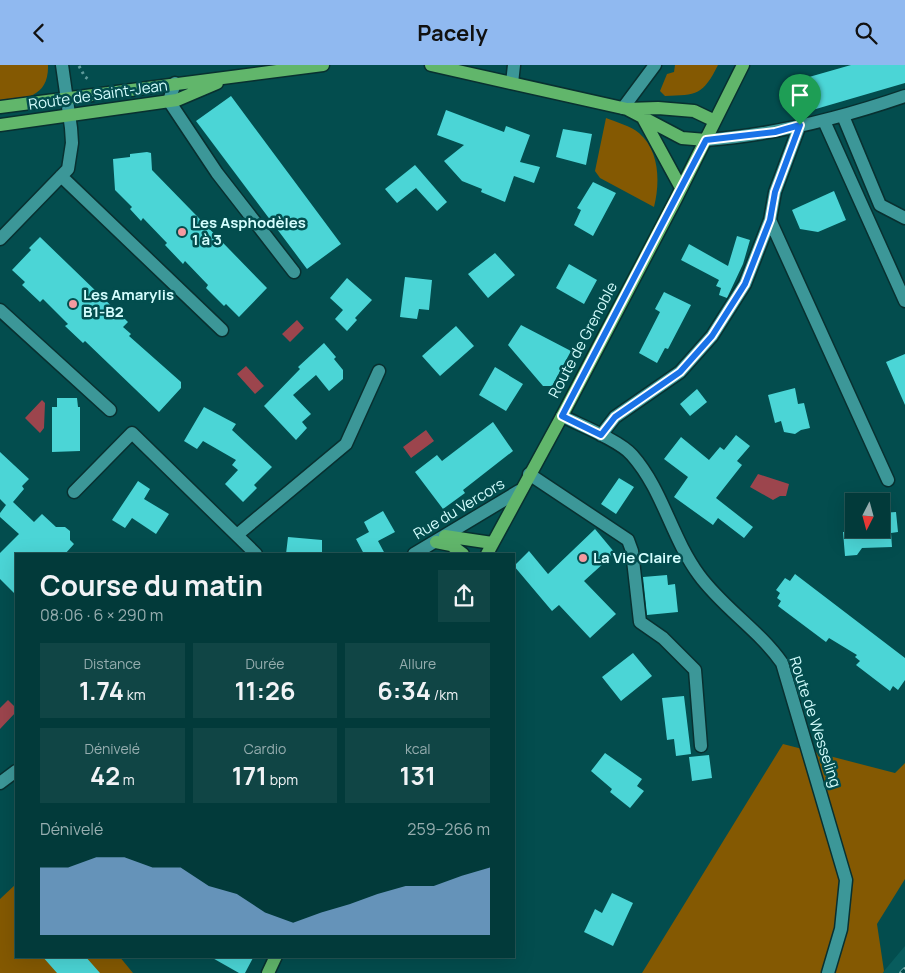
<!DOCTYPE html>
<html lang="fr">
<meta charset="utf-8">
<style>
:root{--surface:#023a3a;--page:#104545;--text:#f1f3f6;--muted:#96adaf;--line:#235454;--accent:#90b9f0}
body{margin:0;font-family:Manrope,sans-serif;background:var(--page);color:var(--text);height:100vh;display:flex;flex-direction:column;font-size:19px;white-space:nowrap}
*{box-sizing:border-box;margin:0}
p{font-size:16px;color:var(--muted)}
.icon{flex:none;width:28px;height:28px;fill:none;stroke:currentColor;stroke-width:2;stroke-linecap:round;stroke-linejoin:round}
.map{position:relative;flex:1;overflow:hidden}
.panel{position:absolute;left:15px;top:488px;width:500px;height:405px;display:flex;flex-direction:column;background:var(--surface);border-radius:0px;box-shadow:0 5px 20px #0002,0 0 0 1px var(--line)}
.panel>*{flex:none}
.needle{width:32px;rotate:186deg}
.tools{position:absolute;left:845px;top:428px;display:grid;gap:10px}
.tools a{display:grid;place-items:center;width:45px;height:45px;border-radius:0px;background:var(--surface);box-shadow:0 5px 20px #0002,0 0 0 1px var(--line);font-size:25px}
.pin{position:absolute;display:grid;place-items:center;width:42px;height:42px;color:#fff;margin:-51px -21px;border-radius:50% 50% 50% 0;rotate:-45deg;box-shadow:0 0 5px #0007}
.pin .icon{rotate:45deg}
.round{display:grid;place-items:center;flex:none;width:52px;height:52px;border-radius:0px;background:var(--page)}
.head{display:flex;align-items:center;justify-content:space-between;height:85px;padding:0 25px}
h1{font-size:28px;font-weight:700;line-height:38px}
.figures{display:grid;grid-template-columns:repeat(3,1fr);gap:8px;height:85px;padding:5px 25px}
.figures div{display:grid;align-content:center;border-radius:0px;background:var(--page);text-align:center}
.figures b{font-size:25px;font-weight:700}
.figures small{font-size:14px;font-weight:400}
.figures p{font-size:14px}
.chart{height:140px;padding:10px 25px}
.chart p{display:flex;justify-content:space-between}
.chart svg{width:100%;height:90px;margin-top:5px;fill:var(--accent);opacity:.7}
header{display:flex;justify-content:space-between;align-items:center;height:65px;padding:0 25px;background:var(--accent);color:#111;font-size:22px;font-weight:700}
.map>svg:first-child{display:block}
</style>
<header><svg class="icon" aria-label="back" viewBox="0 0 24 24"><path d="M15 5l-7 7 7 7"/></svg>Pacely<svg class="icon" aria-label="search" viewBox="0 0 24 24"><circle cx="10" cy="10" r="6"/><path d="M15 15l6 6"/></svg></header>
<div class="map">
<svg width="905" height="908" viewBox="0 0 905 908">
<rect width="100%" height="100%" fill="#034d4e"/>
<!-- built -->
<path fill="#085c5d" d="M905 881V908H883L884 906Z"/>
<!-- green -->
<path fill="#845902" d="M0 0H48C49 32 25 34 0 37Z
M675 0H718C703 30 697 30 665 31L660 26 667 9 674 7Z
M606 53C616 57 631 61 639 68 660 86 660 118 654 142L600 113 595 106Z
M783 679 895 708 905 698V814L877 859 884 906 883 908H642Z
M16 819V891H119L133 908H0V834Z"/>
<!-- water -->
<path fill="#9c454d" d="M297 255 304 263 290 277 282 269Z
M246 301 264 321 255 329 237 309Z
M42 335 45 338 44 363 40 368 25 353Z
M426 365 434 376 411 393 403 382Z
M758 409 789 419 786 431H780L773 435 750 422Z
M8 635 16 643V647L0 664V643Z"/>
<!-- building -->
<path fill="#4bd5d6" d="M851 0H905V18L809 46 802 14Z
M231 31 341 179 307 204 196 56Z
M446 45 504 67 506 61 530 70 520 97 540 102 534 118 514 111 505 137 481 127 482 124 462 116 444 96 464 80 437 70Z
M563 64 592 69 586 100 556 92Z
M147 87 151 88 152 105 267 223 239 252 226 239 224 241 206 223 208 220 185 196 183 199 165 180 167 178 143 153 141 156 130 144 132 142 115 125 113 94 130 92V89Z
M415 100 447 137 437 146 416 123 397 138 385 124Z
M593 117 616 128 593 171 574 160 581 145 577 143Z
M834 126 846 155 818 167 800 164 792 145Z
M737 171 750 175 743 199 727 233 719 230 721 223 716 221 719 215 681 195 689 179 728 201Z
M40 172 128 257 123 262 131 269 129 271 181 317V323L159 347 85 276 83 278 65 261 68 259 43 234 40 237 22 220 25 217 12 205 31 185 29 183Z
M495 188 515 210 488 233 468 209Z
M569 199 597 215 584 239 556 223Z
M405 212 432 215 429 245 419 244 417 254 400 252Z
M347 213 372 235 355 253 357 255 347 266 335 254 343 245 330 233Z
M664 227 691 240 668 284 665 283 657 298 639 288 660 247 655 244Z
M521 260 571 286 552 321H543L508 280Z
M456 261 474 281 440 311 422 291Z
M324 278 336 292 334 294 343 305V314L329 326 316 310 293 330 311 349 302 357 307 363 296 375 264 341 300 304 298 302Z
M905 289V340L886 297Z
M495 302 523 319 506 346 479 330Z
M795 323 798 339 804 338 810 363 801 365 795 369 784 367 781 356 775 358 768 330Z
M697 324 707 337 690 351 680 339Z
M57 333H77L78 342H80V386L52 387V342H57Z
M204 342 236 359 232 365 272 402 254 420 257 423 243 437 225 419 238 405 232 400 236 395 203 376 197 384 184 376Z
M493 357 513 386 463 425 465 428 443 444 415 407 437 390 442 396Z
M736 370 750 381 737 396 742 400 716 433 753 462 744 473 718 453 713 460 674 432 688 412 664 394 681 372 709 395 720 382 724 385Z
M0 387 29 414 22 421 24 424 13 437 34 457 42 449 56 462H65L70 466V475L74 479 65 489H16V530L0 514V488L19 469 0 452V448L6 440 0 434Z
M619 413 634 422 616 449 601 439Z
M138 416 150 424 144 434 169 449 156 469 132 453 125 463 112 455Z
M383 446 395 467 378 476 385 489H364L356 474 369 467 364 457Z
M896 447 898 467 891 468 892 482 862 483 857 490 845 491 843 467 854 466 856 464H881V448Z
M595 464 615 488 584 516 616 549 590 573 559 540 552 546 514 501 529 486 548 509Z
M288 472 322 475V489H286Z
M795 509 905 593V615L898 625 893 621 890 626 856 600 860 596 855 592 857 590 829 573 826 577 778 541 781 536 777 533 780 528 776 525 785 513 790 516Z
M667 510 668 520 675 519 678 547 647 550 643 512Z
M633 588 652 611 621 636 602 612Z
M684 631 691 689 676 691 674 674 667 675 662 633Z
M605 688 642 714 637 721 644 726 630 743 610 727 612 724 591 706Z
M709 690 712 713 692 716 689 692Z
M612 828 633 838 613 881 584 867 595 844 602 848Z
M42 891H85L100 908H57Z
M209 891H254L245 908H239Z"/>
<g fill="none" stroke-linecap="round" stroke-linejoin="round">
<defs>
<path id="minor" d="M175 18 169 36 217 108 294 207
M512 18 514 0
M623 43 655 0
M843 51 880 140 905 153
M824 56 905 236
M706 75C774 70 841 53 905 31
M61 111 222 265
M770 155 888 415
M0 174 68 104 72 78 71 63 62 0
M0 245 110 345
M562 351C580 360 620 376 632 390 663 425 671 472 699 510 723 543 759 565 782 598L846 815 841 864 828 908
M601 370 615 352 680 307 712 271 745 219 770 155 775 127 800 60
M529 409 628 475 632 486 640 557 663 573 695 605 701 681
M74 427 132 368 256 489
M237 470 346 379 379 306
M414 489 519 426
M0 718 16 706"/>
<path id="major" d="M431 0 627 44 658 43 694 46 715 56
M0 42 323 0
M627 44 682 73 706 75
M644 55 681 123
M0 60 177 35 217 18
M445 471 492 478
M436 477 451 480 463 489
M487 489 562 351 676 134 743 0
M268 908 276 891"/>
</defs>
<!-- minor casing -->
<use href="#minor" stroke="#083030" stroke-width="15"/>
<!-- major casing -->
<use href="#major" stroke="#083030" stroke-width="15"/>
<!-- path -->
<path stroke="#5f9b9b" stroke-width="3" stroke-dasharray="2.5 4" stroke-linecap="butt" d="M79 1 85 12 90 15"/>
<!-- minor -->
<use href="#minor" stroke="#3c9798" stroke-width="12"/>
<!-- major -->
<use href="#major" stroke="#61b66b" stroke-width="12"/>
<defs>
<path id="rail" d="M902 908 905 905"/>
</defs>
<!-- rail casing -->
<use href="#rail" stroke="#76aeae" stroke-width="5.5"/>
<!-- rail -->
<use href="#rail" stroke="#034d4e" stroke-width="4" stroke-dasharray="11" stroke-linecap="butt"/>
</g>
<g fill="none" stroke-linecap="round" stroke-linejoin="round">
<defs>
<path id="route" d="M800 60 775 127 770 155 745 219 712 271 680 307 615 352 601 370 562 351 706 75 775 67Z"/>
</defs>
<!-- route casing -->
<use href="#route" stroke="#fff" stroke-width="10"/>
<!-- route -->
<use href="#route" stroke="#1a73e8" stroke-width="6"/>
</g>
<!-- markers -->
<g fill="#f49aa0" stroke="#034d4e" stroke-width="2">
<circle cx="182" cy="167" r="5"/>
<circle cx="73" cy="239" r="5"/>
<circle cx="583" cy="493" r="5"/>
</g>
<g text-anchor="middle" stroke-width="5" stroke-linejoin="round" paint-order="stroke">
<!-- street labels -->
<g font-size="15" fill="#d4fefe" stroke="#034d4e">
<text transform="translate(98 30) rotate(-8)" y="5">Route de Saint-Jean</text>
<text transform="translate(583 275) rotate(-62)" y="5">Route de Grenoble</text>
<text transform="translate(459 444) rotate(-31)" y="5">Rue du Vercors</text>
<text transform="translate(815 657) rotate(72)" y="5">Route de Wesseling</text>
</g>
<!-- poi labels -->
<g font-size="15" font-weight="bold" fill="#d4fefe" stroke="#034d4e" text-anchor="start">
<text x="192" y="163">Les Asphodèles<tspan x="192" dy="17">1 à 3</tspan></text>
<text x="83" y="235">Les Amarylis<tspan x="83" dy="17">B1-B2</tspan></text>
<text x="593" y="498">La Vie Claire</text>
</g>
</g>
</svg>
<div class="tools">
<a><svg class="needle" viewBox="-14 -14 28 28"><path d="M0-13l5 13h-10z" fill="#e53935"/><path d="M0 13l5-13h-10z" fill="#96adaf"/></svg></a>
</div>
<div class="pin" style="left:800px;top:60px;background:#1e9e55"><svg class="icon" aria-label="arrive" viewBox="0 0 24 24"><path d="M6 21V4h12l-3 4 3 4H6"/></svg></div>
<section class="panel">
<div class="head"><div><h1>Course du matin</h1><p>08:06 · 6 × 290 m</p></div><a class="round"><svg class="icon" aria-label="share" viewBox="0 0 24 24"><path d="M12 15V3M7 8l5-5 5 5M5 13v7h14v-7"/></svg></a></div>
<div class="figures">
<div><p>Distance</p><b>1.74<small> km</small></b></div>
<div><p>Durée</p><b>11:26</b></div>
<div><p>Allure</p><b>6:34<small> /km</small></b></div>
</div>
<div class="figures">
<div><p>Dénivelé</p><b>42<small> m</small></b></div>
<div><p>Cardio</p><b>171<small> bpm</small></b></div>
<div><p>kcal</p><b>131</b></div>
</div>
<div class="chart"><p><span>Dénivelé</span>259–266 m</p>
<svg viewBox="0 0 160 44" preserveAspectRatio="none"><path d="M0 44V11L10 11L20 6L30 6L40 11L50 11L60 20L70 24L80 33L90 38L100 33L110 29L120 24L130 20L140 20L150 15L160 11V44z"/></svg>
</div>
</section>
</div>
